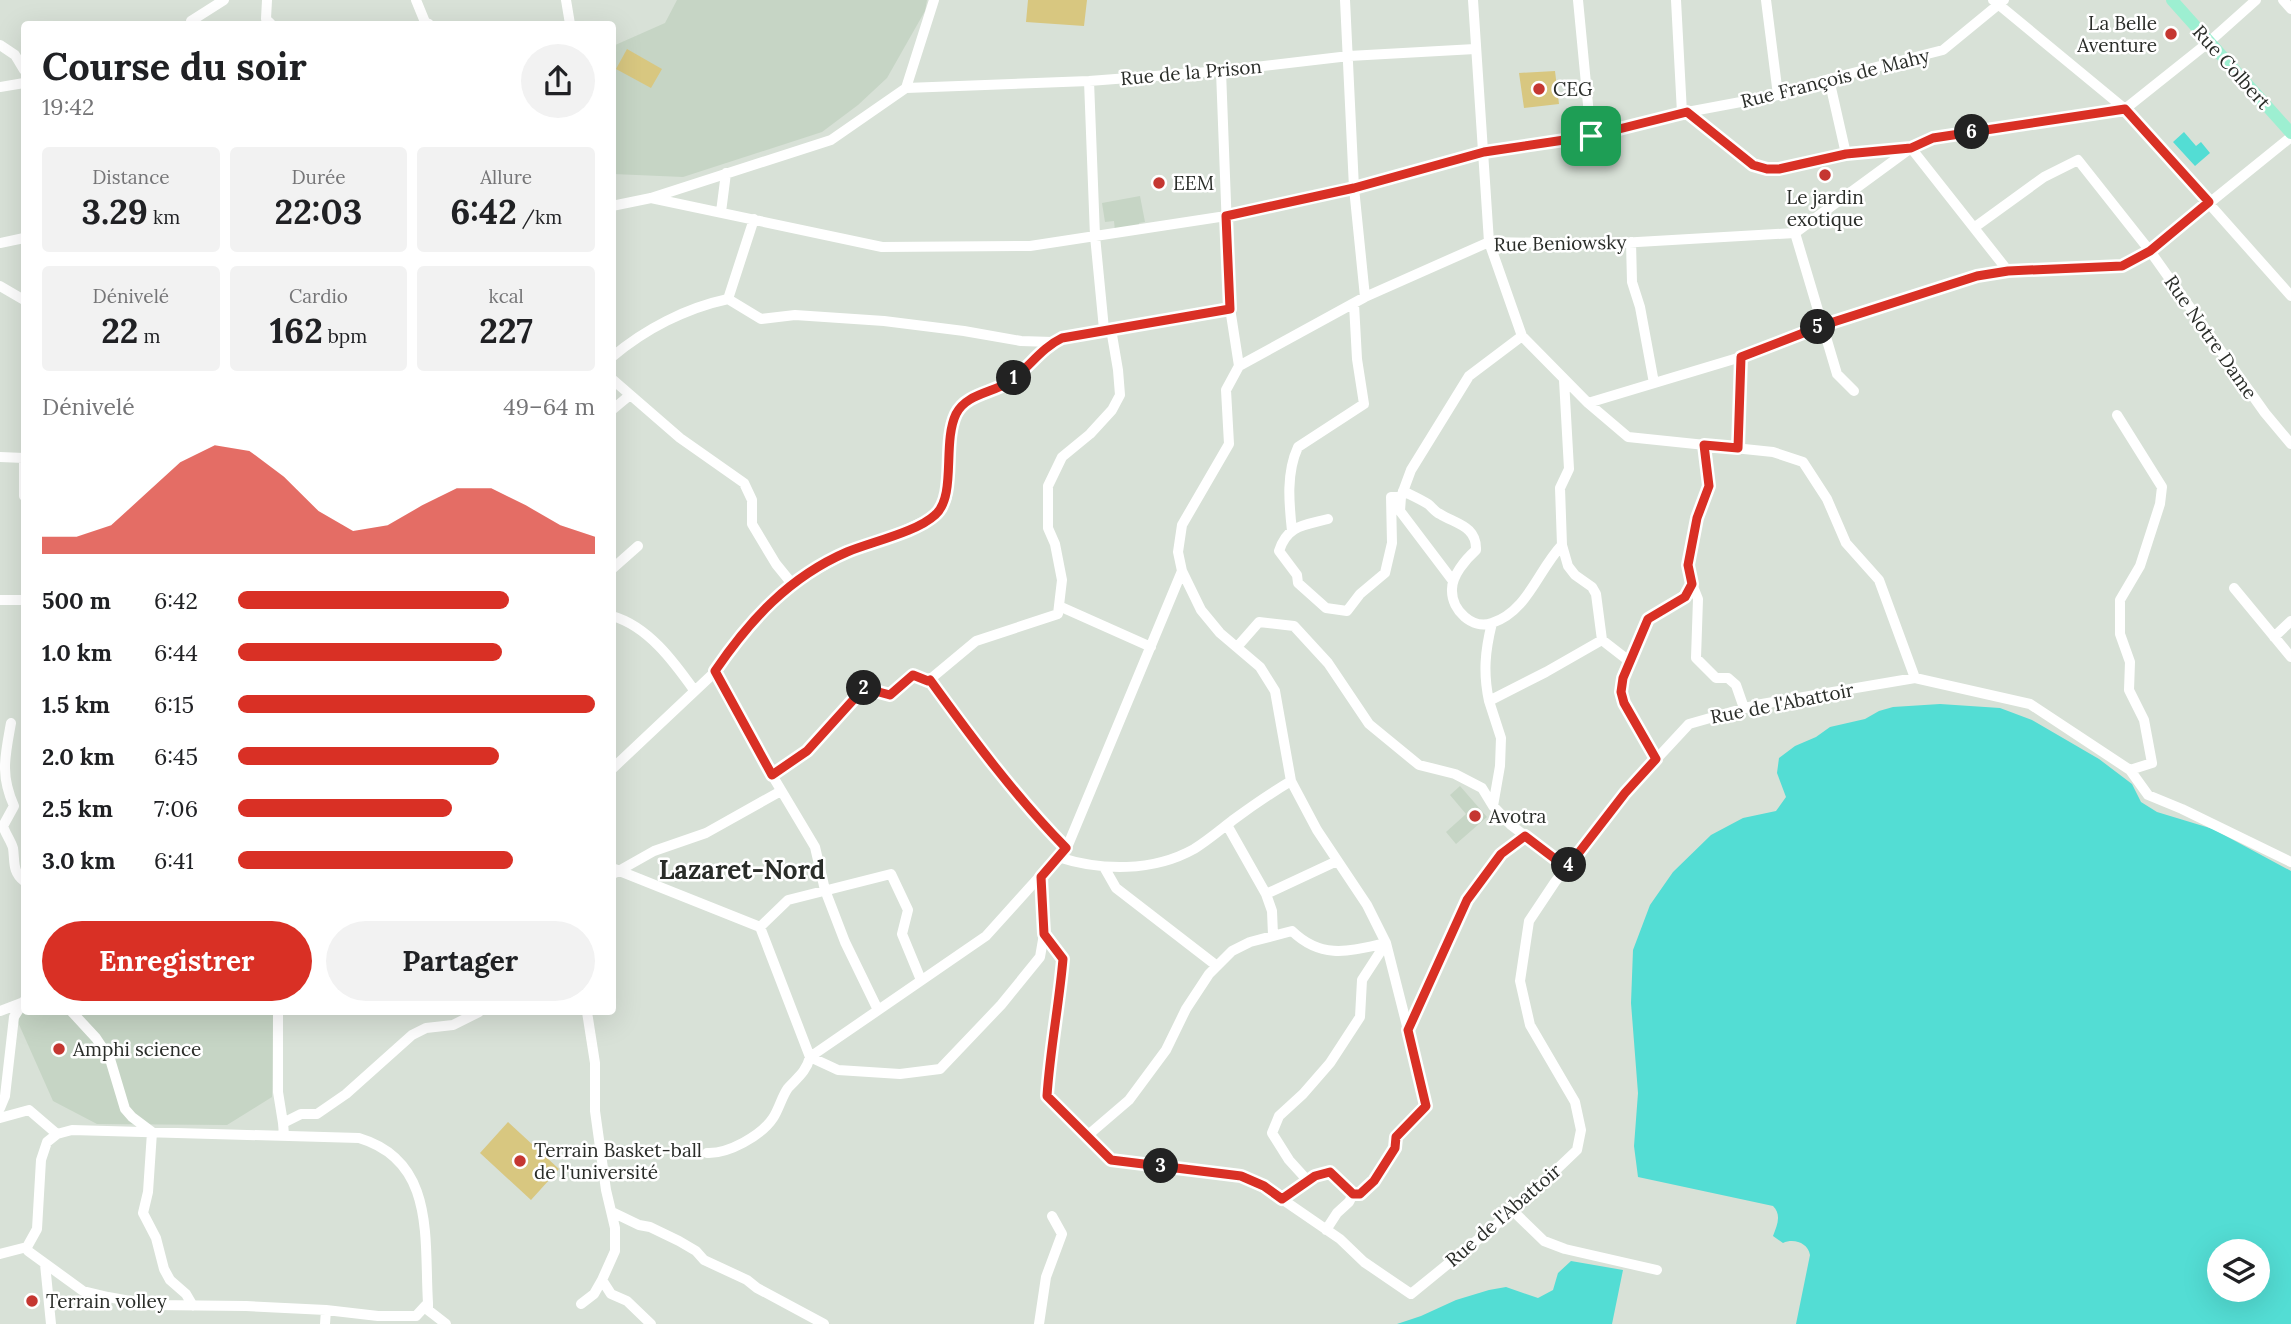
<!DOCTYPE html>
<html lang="fr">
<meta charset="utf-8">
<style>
:root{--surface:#fff;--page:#f2f2f2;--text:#202124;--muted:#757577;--accent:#d93025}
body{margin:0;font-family:Lora,serif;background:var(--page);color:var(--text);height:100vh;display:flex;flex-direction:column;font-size:26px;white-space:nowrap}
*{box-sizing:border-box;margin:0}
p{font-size:23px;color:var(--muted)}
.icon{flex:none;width:38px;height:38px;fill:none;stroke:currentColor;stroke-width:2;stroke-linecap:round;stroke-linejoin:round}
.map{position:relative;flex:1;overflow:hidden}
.drawer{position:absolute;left:21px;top:21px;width:595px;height:994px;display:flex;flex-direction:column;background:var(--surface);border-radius:7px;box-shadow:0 7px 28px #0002}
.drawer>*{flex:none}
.fabs{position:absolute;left:2207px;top:1239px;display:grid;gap:14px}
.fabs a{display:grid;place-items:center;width:63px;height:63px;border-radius:50%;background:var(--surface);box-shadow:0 7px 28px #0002;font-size:35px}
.pin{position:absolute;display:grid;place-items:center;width:60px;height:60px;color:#fff;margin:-30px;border-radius:14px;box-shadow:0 4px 10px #0006}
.km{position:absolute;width:35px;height:35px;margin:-18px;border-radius:50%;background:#222;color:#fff;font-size:19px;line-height:35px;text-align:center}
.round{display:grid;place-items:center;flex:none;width:74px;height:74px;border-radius:37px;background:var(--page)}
.headline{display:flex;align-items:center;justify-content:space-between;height:119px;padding:0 21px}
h1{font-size:38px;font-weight:700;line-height:52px}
.metrics{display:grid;grid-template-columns:repeat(3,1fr);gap:10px;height:119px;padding:7px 21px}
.metrics div{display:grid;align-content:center;border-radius:7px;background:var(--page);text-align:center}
.metrics b{font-size:35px;font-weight:700}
.metrics small{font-size:19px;font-weight:400}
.metrics p{font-size:19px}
.chart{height:196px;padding:14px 21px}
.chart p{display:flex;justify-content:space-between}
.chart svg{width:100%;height:126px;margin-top:7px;fill:var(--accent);opacity:.7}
.action{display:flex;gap:14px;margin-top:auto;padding:14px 21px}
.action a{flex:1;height:80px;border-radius:42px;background:var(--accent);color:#fff;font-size:28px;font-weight:700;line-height:80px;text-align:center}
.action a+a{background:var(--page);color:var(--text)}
ul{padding:0 21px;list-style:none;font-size:23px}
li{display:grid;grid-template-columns:112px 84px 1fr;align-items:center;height:52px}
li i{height:18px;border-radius:9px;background:var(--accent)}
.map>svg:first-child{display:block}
</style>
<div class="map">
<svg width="2291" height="1324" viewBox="0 0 2291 1324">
<rect width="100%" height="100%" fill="#d8e1d7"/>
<!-- built -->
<path fill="#c6d5c5" d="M677 0H927L925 11 887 78 858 105 822 132 683 177 613 174V46L665 23Z
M1140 196 1145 222 1139 223 1140 227 1115 231 1114 221 1105 222 1102 203Z
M1460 786 1487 817 1456 844 1446 832 1466 814 1450 795Z
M24 1011 273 1012 272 1097 227 1125 97 1124 53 1101 17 1020Z"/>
<!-- green -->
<path fill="#d8c780" d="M1028 0H1087L1084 26 1026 22Z
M627 49 662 69 651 88 616 69Z
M1555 71 1559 104 1524 108 1519 73Z
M508 1122 559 1169 531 1200 480 1153Z"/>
<!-- water -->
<path fill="#53ddd4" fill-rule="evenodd" d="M2184 132 2196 146 2201 142 2210 153 2195 166 2173 142Z
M1940 704 2000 708 2032 720 2099 759 2132 784 2141 802 2157 812 2213 829 2291 871V1324H1796L1810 1255C1808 1243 1794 1238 1783 1243L1773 1236C1777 1225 1782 1215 1773 1206L1638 1177 1634 1146 1638 1093 1631 1003 1633 950 1650 905 1673 872 1711 835 1743 818 1776 811 1786 797 1777 773 1779 758 1795 746 1816 737 1830 727 1865 719 1879 711 1893 707ZM2219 1251H2258V1290H2219Z
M1571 1261 1623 1270 1612 1324H1397L1421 1316 1456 1300 1489 1290 1506 1287 1538 1298 1553 1290 1558 1273Z"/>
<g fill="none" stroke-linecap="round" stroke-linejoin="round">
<!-- minor -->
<path stroke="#fff" stroke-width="10" d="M267 0 266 19 271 24
M416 0 425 22 429 24
M566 0 570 24
M1345 0 1354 188 1365 297
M1473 0 1489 242 1522 336 1588 403 1628 437 1773 452 1803 462 1827 499 1846 543 1879 580 1915 678
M1578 0 1591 136
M1676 0 1682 113
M1766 0 1778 95
M1993 0 2125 109 2291 296
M2283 0 2291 9
M194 24 191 21 224 0
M0 45 15 55 24 70
M1221 71 1230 308 1239 366
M1829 79 1846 154
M1089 81 1095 236 1104 329
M0 87 24 83
M906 88 1089 81 1221 71 1349 56 1475 49
M906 88 934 0
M1687 112 1753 165 1767 169H1779L1846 154 1911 148 1933 138 2125 109 2209 42 2256 0
M651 198 882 247 1030 246 1226 216 1354 188 1484 152 1591 136 1682 113 1778 95 1829 79 1943 50 2004 0
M612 206 651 198 831 140 906 88
M721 212 726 173
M754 219 728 299 761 319 795 315 884 321 964 331 1021 341 1052 342
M1975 227 2044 177 2078 160 2150 251 2265 413 2291 444
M1795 233 1837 374 1854 391
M1631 242 1632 282 1640 307 1654 383
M0 243 24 238
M0 286 24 300
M612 357C645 329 686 308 728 299
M612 379 680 438 744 483 752 500V524L776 564 793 585
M1588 403 1741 357 1824 325 1977 276 2008 271 2122 266 2150 251 2291 137
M612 410 630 395
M2117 415 2162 487 2160 504 2140 566 2120 600V634L2130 662 2129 690 2144 720 2152 763 2130 770
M1704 445 1709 486 1697 518 1688 565 1692 584 1698 599 1696 658 1716 678H1728L1736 685 1744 708
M1738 448 1741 357
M0 457 24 458
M24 462V496
M1403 491C1411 495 1420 499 1428 504 1432 507 1435 512 1440 514 1456 524 1477 526 1476 550 1466 559 1451 576 1452 591 1452 610 1472 630 1492 623 1528 611 1538 570 1562 545
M1328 519C1305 525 1287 525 1279 551L1297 575 1298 583 1326 608 1347 611 1360 594 1385 573 1392 543 1391 497H1401
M1292 531C1289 503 1286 473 1298 447L1364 404 1357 359 1354 304
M612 569 638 546
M1182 571 1201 610 1220 633 1260 667 1275 691 1291 781 1317 830 1367 905 1386 943 1425 1097 1426 1106 1396 1137 1395 1148 1374 1181 1360 1193 1353 1194 1349 1202 1337 1213 1326 1230
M1453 581 1400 511 1401 497 1411 470 1469 376 1522 336
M2234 588 2291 657
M0 600H24
M1059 606 1151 647
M612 616C648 626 674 662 694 690
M2274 637 2291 621
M1602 640 1629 661
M1237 647 1259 622 1294 626 1328 663 1369 724 1419 765 1455 774 1482 788 1493 806 1511 825 1567 868
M715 672 772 775 815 847 825 890 845 942 878 1010
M930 680C972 738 1015 797 1066 847
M1489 701C1483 673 1485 651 1492 623
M11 723C5 756 0 775 14 806L3 826C5 833 11 841 13 848 15 861 12 872 24 881
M1656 759C1631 706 1606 708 1637 646 1641 638 1644 623 1651 617 1667 603 1679 606 1692 584
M612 769 715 672 763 609 804 577 846 553 886 539 933 517 942 509 947 497 949 439 956 415 963 402 1011 381 1052 342 1062 337 1230 308
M772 775 807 751 864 688 890 695 913 675 928 681 976 641 1058 614 1062 580 1055 544 1048 528V486L1062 457 1090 434 1112 410 1120 395 1118 370 1111 329
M1493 806 1500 766 1501 738 1489 701 1546 672 1602 640 1596 594 1592 587 1575 575 1568 566 1562 545 1560 488 1569 469 1564 380
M1227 825 1266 894 1272 911 1273 935
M1058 857C1101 871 1153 872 1194 849 1207 841 1220 830 1233 820 1252 806 1271 793 1291 781
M1104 867 1116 888 1217 966
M612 868 760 927 810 1057 986 936 1068 845 1182 571 1178 552 1182 525 1229 444 1226 390 1239 366 1365 297 1489 242 1603 244 1795 233 1911 148 2008 271
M615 873 654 851 706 833 781 791
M1266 894 1337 861
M760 927 788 900 891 874 908 910 902 934 921 980
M1044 934 1063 959C1059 1005 1050 1050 1047 1096L1111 1160 1241 1176 1263 1186 1340 1239 1364 1262 1411 1294 1513 1211 1577 1150 1581 1130 1575 1102 1530 1025 1520 981 1529 921 1555 882 1625 793 1689 724 1756 705 1915 678 2030 704 2130 770 2148 795 2182 809 2291 862
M0 1011 24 1002
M72 1012 96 1038 110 1059 125 1109 132 1117 152 1132 148 1192 143 1213 156 1238 164 1269 170 1280 186 1294 193 1306
M278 1012V1092L283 1123
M587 1012 595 1063V1111L606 1190 615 1228V1251L602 1280 611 1294 627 1301 651 1324
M1408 1030 1467 900 1501 854 1525 836
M0 1108 5 1096 14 1017 24 1001
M0 1118 29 1110 57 1134
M284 1135 283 1123 301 1114H317L346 1094 412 1035 426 1028 453 1025 479 1012
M1087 1136 1129 1100 1166 1050 1186 1009 1209 974 1232 951 1250 942 1292 931C1322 960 1350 951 1386 943
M707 1153C728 1154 761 1136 773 1118 779 1109 782 1096 788 1088 798 1077 806 1072 810 1057L838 1070 900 1074 940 1069 1001 1005 1040 957 1044 934 1041 877
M1308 1181 1289 1160 1272 1133 1279 1116 1303 1094 1330 1063 1360 1017 1362 980 1386 943
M1282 1199 1315 1176 1330 1172 1353 1194
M1513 1211 1544 1241 1565 1249 1657 1270
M612 1212 639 1225 650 1227 679 1241 696 1251 704 1260 747 1280 757 1288 824 1324
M27 1247 37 1229 41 1160 47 1142 57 1134 72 1130 359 1138C436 1161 424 1239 428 1303L416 1316H378L326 1310
M0 1254 27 1247 28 1251 83 1291 108 1297 152 1305 246 1306 326 1310 325 1324
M45 1264 51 1324
M428 1303V1310L446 1324
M581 1304 594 1294 602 1280
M1039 1324 1046 1277 1062 1234 1052 1216"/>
<!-- major -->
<path stroke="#9defd1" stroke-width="12" d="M2172 0 2291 133"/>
</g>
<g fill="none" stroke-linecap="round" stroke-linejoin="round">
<defs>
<path id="route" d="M2125 109 2209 202 2150 251 2122 266 2008 271 1977 276 1824 325 1741 357 1738 448 1704 445 1709 486 1697 518 1688 565 1692 584 1685 597 1648 619 1623 678 1621 692 1624 703 1656 759 1625 793 1567 868 1525 836 1501 854 1467 900 1408 1030 1426 1106 1396 1137 1395 1148 1374 1181 1360 1194H1353L1330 1172 1315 1176 1282 1199 1264 1186 1241 1176 1111 1160 1047 1096C1050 1050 1059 1005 1063 959L1044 934 1041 877 1066 848C1015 796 972 738 930 680L928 681 913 675 890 695 864 688 807 751 772 775 715 671C750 620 789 577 847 552 871 542 917 532 935 515 957 496 942 443 956 414 966 394 992 393 1009 382 1028 369 1041 348 1062 338L1230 309 1226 216 1354 188 1484 152 1591 136 1687 112 1753 165 1767 169H1779L1846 154 1911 148 1933 138Z"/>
</defs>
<!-- route casing -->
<use href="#route" stroke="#fff" stroke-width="14"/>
<!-- route -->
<use href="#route" stroke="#d93025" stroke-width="9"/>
</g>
<!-- markers -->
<g fill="#c53731" stroke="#fff" stroke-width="2.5">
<circle cx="2171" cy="34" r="7"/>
<circle cx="1539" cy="89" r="7"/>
<circle cx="1825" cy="175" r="7"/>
<circle cx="1159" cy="183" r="7"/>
<circle cx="1475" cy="816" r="7"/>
<circle cx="59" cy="1049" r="7"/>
<circle cx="520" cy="1161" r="7"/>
<circle cx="32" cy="1301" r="7"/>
</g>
<g text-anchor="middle" stroke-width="5" stroke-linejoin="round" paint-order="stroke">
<!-- poi labels -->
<g font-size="19" fill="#2a2d29" stroke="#fff" text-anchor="start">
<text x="2157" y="30" text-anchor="end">La Belle<tspan x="2157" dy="22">Aventure</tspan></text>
<text x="1553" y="96">CEG</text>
<text x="1173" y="190">EEM</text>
<text x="1825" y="204" text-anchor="middle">Le jardin<tspan x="1825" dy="22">exotique</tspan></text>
<text x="1489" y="823">Avotra</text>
<text x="73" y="1056">Amphi science</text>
<text x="534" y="1157">Terrain Basket-ball<tspan x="534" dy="22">de l'université</tspan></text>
<text x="46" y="1308">Terrain volley</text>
</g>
<!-- street labels -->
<g font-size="19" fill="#2a2d29" stroke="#fff">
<text transform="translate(2232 67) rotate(48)" y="7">Rue Colbert</text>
<text transform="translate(1191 72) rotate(-5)" y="7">Rue de la Prison</text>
<text transform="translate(1835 78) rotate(-14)" y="7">Rue François de Mahy</text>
<text transform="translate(1560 243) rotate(-1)" y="7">Rue Beniowsky</text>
<text transform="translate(2211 337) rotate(55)" y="7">Rue Notre Dame</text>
<text transform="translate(1782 703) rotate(-11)" y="7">Rue de l'Abattoir</text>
<text transform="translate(1503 1215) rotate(-41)" y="7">Rue de l'Abattoir</text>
</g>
<!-- district labels -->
<g font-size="26" font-weight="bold" fill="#2a2d29" stroke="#fff">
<text x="742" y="879">Lazaret-Nord</text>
</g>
</g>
</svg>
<div class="fabs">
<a><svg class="icon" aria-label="layers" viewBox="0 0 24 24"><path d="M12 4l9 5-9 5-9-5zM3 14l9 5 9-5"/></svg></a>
</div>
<div class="pin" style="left:1591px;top:136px;background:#1e9e55"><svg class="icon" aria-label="arrive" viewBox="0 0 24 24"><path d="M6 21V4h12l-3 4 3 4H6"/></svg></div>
<b class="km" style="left:1014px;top:378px">1</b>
<b class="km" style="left:864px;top:688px">2</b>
<b class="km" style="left:1161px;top:1166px">3</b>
<b class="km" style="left:1569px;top:865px">4</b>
<b class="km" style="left:1818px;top:327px">5</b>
<b class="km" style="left:1972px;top:132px">6</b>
<section class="drawer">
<div class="headline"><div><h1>Course du soir</h1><p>19:42</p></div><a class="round"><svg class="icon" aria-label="share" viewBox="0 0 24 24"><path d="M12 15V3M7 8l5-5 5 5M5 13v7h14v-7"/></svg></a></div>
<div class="metrics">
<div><p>Distance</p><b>3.29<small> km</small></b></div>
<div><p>Durée</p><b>22:03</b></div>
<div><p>Allure</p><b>6:42<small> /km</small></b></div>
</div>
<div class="metrics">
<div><p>Dénivelé</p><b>22<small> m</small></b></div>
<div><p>Cardio</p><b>162<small> bpm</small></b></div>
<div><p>kcal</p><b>227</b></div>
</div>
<div class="chart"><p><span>Dénivelé</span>49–64 m</p>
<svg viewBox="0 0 160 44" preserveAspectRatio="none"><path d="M0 44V38L10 38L20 34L30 23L40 12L50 6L60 8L70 17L80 29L90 36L100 34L110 27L120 21L130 21L140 27L150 34L160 38V44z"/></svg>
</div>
<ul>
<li><b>500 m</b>6:42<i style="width:76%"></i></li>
<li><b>1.0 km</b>6:44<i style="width:74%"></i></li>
<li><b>1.5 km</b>6:15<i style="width:100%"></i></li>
<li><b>2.0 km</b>6:45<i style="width:73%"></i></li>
<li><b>2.5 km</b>7:06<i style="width:60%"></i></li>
<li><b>3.0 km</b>6:41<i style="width:77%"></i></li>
</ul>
<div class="action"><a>Enregistrer</a><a>Partager</a></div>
</section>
</div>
